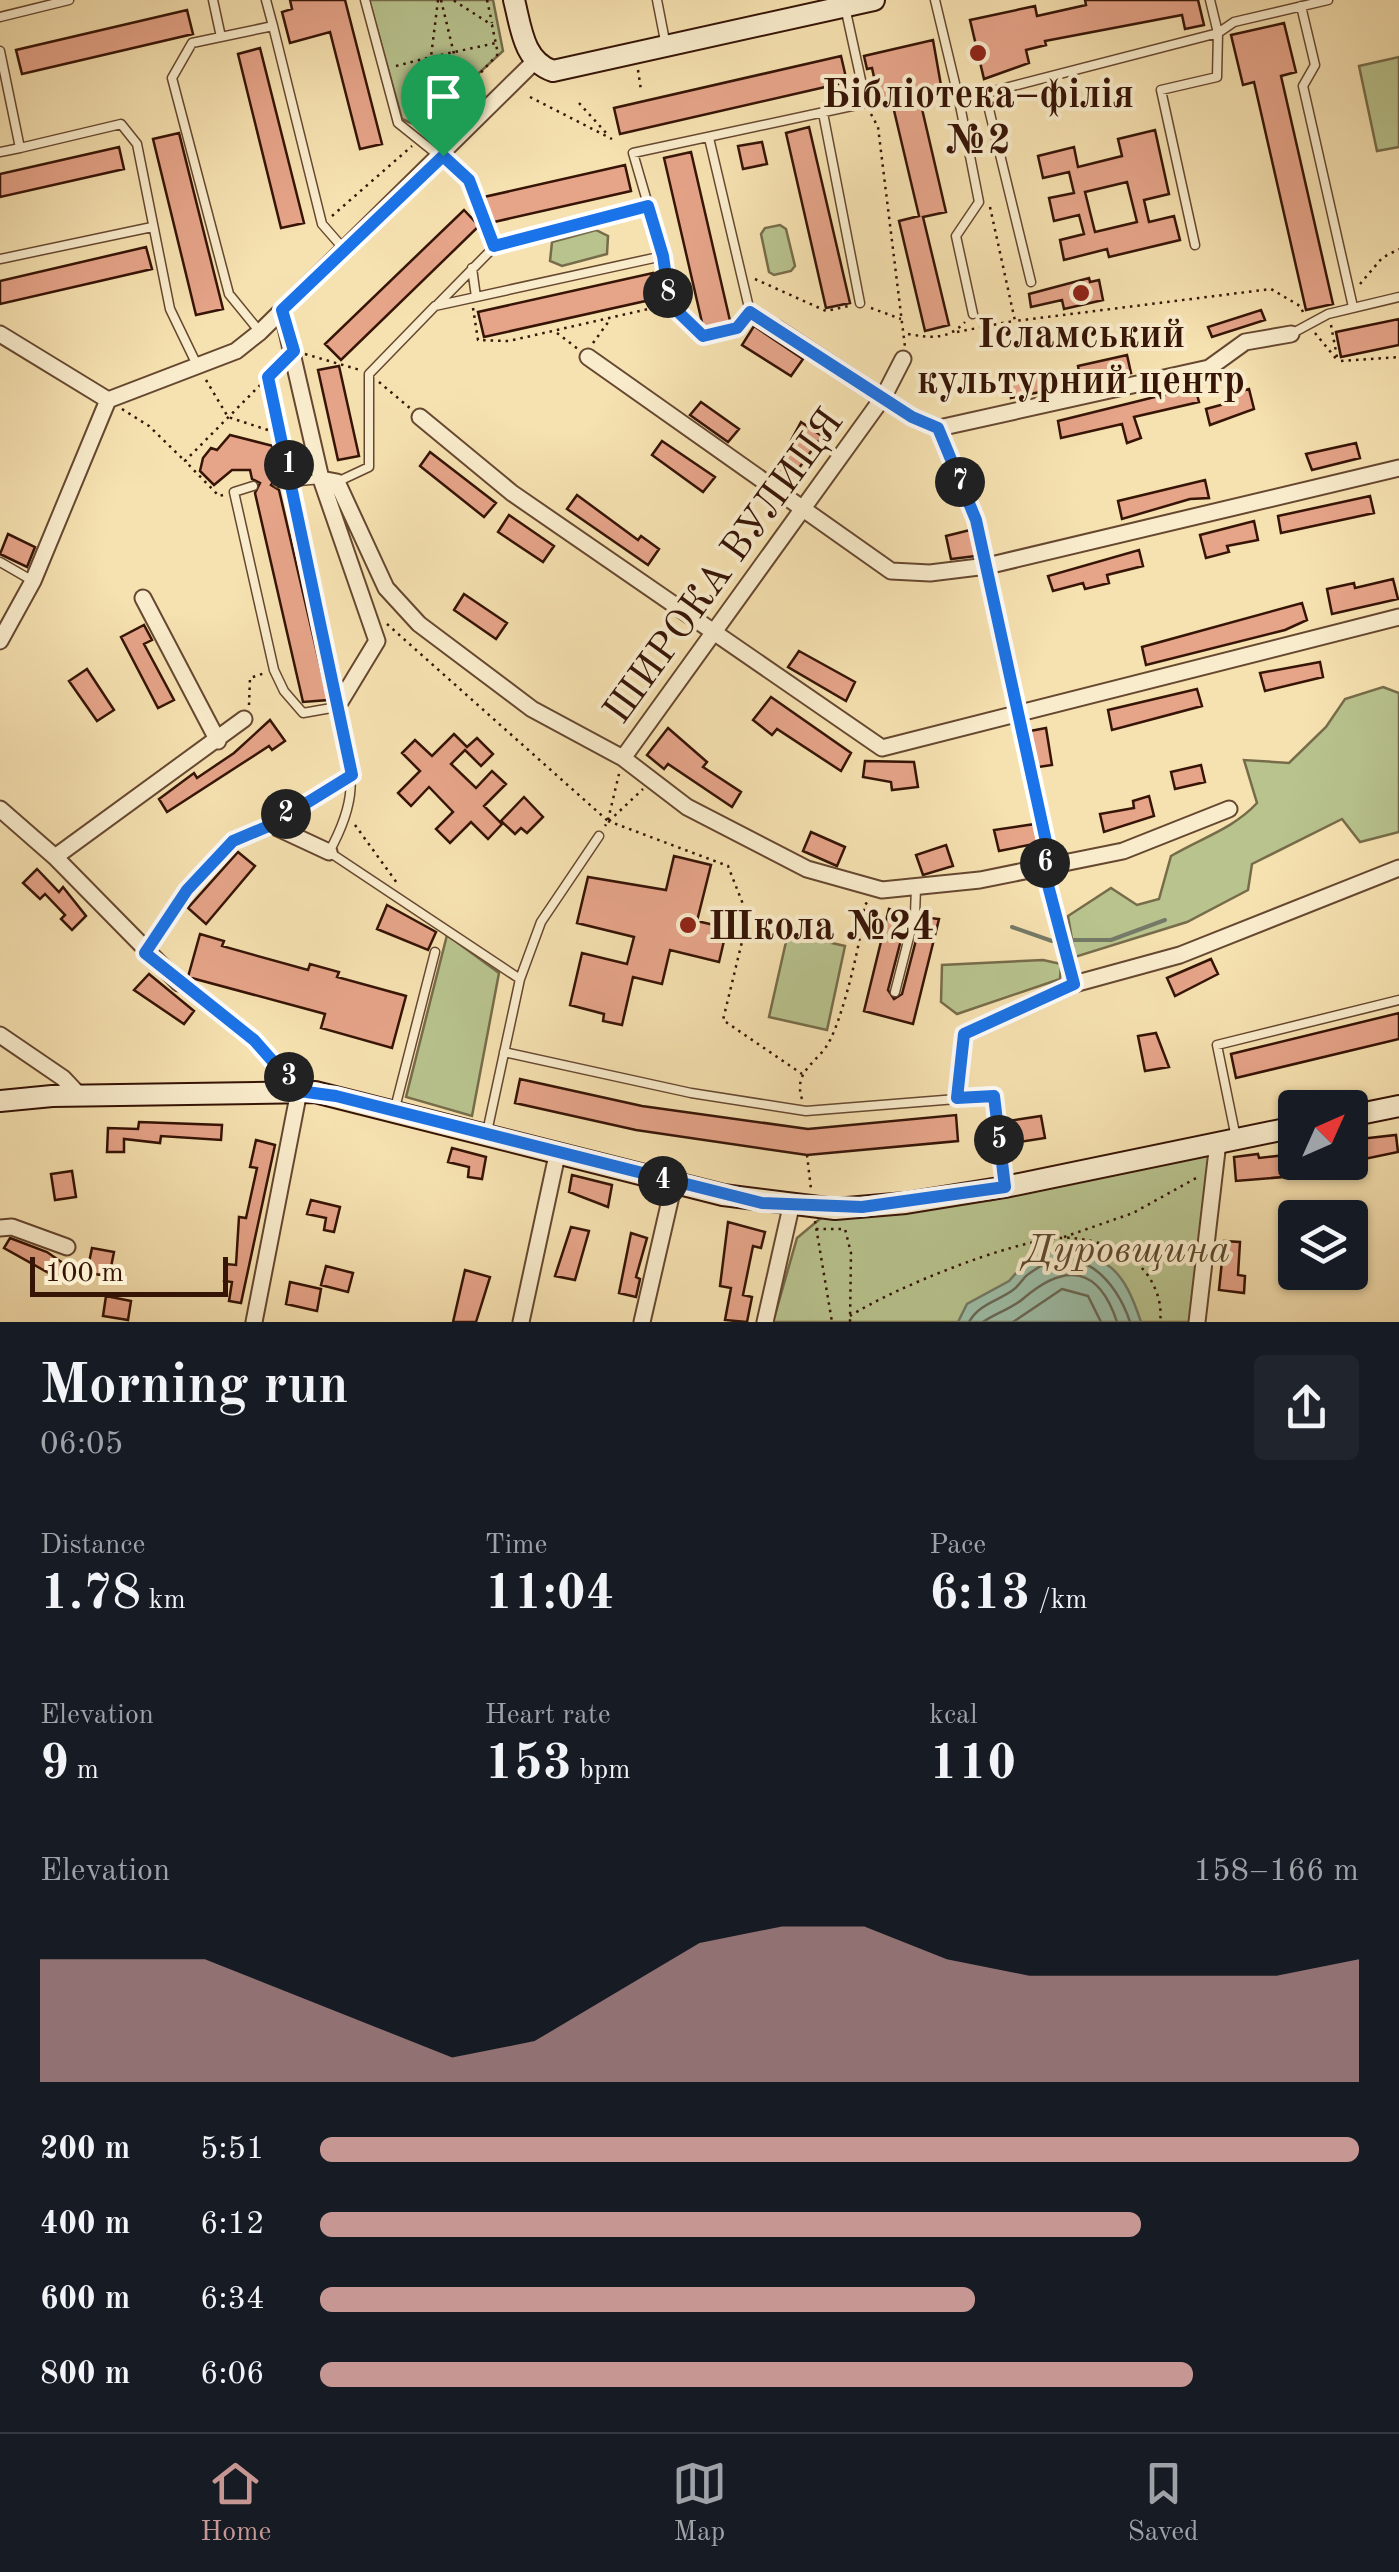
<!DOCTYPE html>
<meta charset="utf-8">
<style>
:root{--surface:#171b24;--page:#20242c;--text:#f1f3f6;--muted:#9ea1a6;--line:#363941;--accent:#c59692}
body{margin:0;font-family:"Old Standard TT",serif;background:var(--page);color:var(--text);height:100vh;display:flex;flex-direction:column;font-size:38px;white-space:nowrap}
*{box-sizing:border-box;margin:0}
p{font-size:32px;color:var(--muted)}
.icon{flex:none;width:55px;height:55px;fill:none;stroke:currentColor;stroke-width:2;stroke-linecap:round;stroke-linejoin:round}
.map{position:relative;height:1322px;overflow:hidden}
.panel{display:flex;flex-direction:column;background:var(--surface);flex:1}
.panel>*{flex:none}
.needle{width:65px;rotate:45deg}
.buttons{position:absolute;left:1278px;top:1090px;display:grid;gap:20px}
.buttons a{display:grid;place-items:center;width:90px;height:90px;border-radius:10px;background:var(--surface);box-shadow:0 2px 8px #0004;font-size:50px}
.scale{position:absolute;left:30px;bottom:25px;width:198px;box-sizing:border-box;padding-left:10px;border:5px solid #361406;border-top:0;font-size:28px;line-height:35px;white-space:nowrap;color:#361406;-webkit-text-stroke:8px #f9eccc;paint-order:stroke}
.pin{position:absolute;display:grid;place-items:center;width:85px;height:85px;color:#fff;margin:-102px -42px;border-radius:50% 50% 50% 0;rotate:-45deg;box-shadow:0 0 10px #0007}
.pin .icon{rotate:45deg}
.km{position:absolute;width:50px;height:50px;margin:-25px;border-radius:50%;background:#222;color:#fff;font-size:28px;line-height:50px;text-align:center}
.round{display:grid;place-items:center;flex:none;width:105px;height:105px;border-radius:10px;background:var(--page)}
.head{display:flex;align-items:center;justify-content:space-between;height:170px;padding:0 40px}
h1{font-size:55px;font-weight:700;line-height:75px}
.metrics{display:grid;grid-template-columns:repeat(3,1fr);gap:15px;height:170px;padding:10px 40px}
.metrics div{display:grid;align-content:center}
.metrics b{font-size:50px;font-weight:700}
.metrics small{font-size:28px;font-weight:400}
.metrics p{font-size:28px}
.chart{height:280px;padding:20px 40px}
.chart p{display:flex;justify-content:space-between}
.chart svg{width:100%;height:180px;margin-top:10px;fill:var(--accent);opacity:.7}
ul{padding:0 40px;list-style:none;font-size:32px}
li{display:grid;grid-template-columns:160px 120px 1fr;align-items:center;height:75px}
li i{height:25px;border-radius:12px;background:var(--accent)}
.tabs{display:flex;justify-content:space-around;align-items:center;height:140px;border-top:2px solid var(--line);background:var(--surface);font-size:28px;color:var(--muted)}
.tabs a{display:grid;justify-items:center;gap:5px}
.tabs .active{color:var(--accent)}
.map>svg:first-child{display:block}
</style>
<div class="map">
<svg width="1399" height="1322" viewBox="0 0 1399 1322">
<rect width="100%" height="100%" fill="#f6e1b0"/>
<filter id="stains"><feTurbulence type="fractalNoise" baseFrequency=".002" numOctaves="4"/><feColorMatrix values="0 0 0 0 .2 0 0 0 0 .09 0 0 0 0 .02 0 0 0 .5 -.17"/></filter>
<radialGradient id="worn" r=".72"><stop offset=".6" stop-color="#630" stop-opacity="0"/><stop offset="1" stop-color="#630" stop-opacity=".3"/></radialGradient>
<!-- green -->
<path fill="#b8c38e" stroke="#776c4a" stroke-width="2.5" d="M369 0H493L503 51 420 127 402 119Z
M1399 57V147L1377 151 1359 66Z
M780 225 786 229 795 266 791 271 774 275 769 272 761 234 765 228Z
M596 230 608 236 607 254 562 266 550 261 552 242Z
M1383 687 1399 693V832L1360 842 1342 819 1252 864 1248 890 1187 922 1075 957 1068 916 1111 888 1137 905 1159 899 1171 856C1201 838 1233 829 1257 803L1244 760 1289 763 1326 727 1345 699Z
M788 933 845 946 827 1030 769 1017Z
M447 935 499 973 472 1116 406 1097Z
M1043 960 1061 964 1060 979 957 1014 941 1002 942 965Z
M1213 1153 1196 1322H773L797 1238 821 1218 991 1200Z"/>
<!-- water -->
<path fill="#9dbea7" stroke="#747a67" stroke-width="2.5" d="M1053 1251C1109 1253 1124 1271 1141 1322H958L967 1304 1009 1281 1024 1264Z"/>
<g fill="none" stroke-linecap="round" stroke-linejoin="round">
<!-- shore -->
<path stroke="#6a6956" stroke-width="2.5" d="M969 1322C979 1304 998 1301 1013 1290 1020 1285 1023 1277 1030 1273 1077 1237 1116 1279 1130 1322
M983 1322C996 1313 1013 1308 1024 1298 1066 1262 1099 1267 1117 1322
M1013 1322 1062 1289 1088 1296 1101 1322"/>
<!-- stream -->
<path stroke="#747a67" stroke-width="4" d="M1012 927 1052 941
M1065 940H1111L1165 920"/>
</g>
<!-- building -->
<path fill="#e6a489" stroke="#361406" stroke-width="2.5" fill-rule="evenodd" d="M290 0H345L382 144 360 149 330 32 290 43 282 12 292 9Z
M1085 0H1198L1204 25 1185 29 1182 15 1045 41 1046 45 1026 50 1029 63 984 79 970 20 1035 6 1037 16 1086 5Z
M187 10 193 34 22 74 16 50Z
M1284 23 1296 72 1281 76 1333 304 1306 310 1254 82 1243 85 1231 35Z
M933 40 942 91 919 96 946 212 923 217 949 325 925 331 899 221 919 216 892 102 880 105 872 68 867 69 864 56Z
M260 48 304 223 281 228 238 54Z
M841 56 847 82 620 134 614 108Z
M809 127 850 303 826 308 786 133Z
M1155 130 1169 194 1144 200 1149 222 1174 216 1180 240 1109 257 1107 249 1064 260 1060 240 1084 234 1079 215 1054 221 1049 198 1074 193 1069 172 1043 178 1038 156 1074 147 1078 167 1122 156 1118 139ZM1127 182 1137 222 1095 232 1085 192Z
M179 133 223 309 196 315 153 139Z
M762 142 767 164 743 169 738 146Z
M119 147 124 169 0 197V174Z
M691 152 731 325 704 331 664 158Z
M625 165 631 191 494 222 484 197Z
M464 210 479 226 341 360 325 344Z
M146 247 152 269 0 304V281Z
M653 273 659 298 484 337 478 312Z
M1089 278 1090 282 1099 280 1103 300 1064 309 1062 300 1031 307 1029 294Z
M1261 310 1265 320 1212 337 1208 327Z
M1399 319V345L1341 357 1336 332Z
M754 326 803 359 791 376 742 345Z
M1127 355 1131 373 1011 398 1010 380 1079 372 1078 366Z
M339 366 359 456 338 460 318 370Z
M1195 387 1199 402 1134 417 1141 438 1127 443 1122 424 1061 438 1058 421Z
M1249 389 1254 409 1210 425 1206 409 1232 402 1229 394Z
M701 402 739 429 728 442 690 415Z
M801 422 822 436 789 482 774 472Z
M230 435 273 446 276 476 271 485 279 490 328 700 303 702 255 493 260 483 252 479 250 470H232L214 485 200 471 203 458 211 448 217 450Z
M662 441 715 477 703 492 652 455Z
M1356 443 1360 458 1312 470 1306 454Z
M430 452 496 503 484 517 420 466Z
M1205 480 1209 498 1190 499 1122 519 1118 501Z
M577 495 638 540 641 536 659 549 648 565 567 509Z
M1370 496 1374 513 1281 533 1278 516Z
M509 515 554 546 543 562 498 532Z
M1254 521 1258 540 1227 546 1229 552 1206 558 1200 535Z
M970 530 976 556 951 559 946 536Z
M8 534 35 547 27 567 0 554Z
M1139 550 1143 566 1107 575 1109 583 1085 589 1083 583 1053 591 1048 576Z
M1393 579 1398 599 1332 614 1327 589 1354 583 1355 588Z
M464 594 507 623 496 639 454 610Z
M1302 603 1307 620 1285 630 1146 665 1142 647Z
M144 625 152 640 144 644 174 700 158 708 121 637Z
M799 651 855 682 846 701 788 667Z
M1320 662 1323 677 1265 691 1260 673Z
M87 669 114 710 97 721 69 681Z
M1197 689 1202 706 1112 730 1108 710Z
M771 697 851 753 841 771 777 729 772 735 753 720Z
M270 720 285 741 272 750 269 746 167 812 159 799 194 773 197 778 234 753Z
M668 728 707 762 703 767 741 792 732 807 668 764 664 769 647 755Z
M1046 728 1052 765 1038 767 1030 731Z
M454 734 467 747 477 738 493 754 481 766 465 750 451 764 476 788 492 771 506 784 484 806 502 824 488 839 471 822 450 843 436 829 453 812 429 787 411 806 398 793 420 771 402 753 415 740 432 756Z
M865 761 914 762 918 787 892 790 891 782 863 777Z
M1201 765 1205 782 1175 789 1171 772Z
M1149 796 1154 816 1104 832 1100 814 1134 808 1133 801Z
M524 797 543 817 527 833 521 828 515 834 501 821Z
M1035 824 1039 843 999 851 994 830Z
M811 832 845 847 837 866 803 851Z
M946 845 953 866 923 875 916 855Z
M238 852 255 866 206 924 188 908Z
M674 856 711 865 697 921 727 928 719 962 670 950 662 984 633 977 622 1025 603 1021 604 1014 570 1005 582 953 627 964 634 937 577 923 588 877 666 890Z
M37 869 59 892 63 887 86 916 72 930 61 919 65 915 45 894 40 899 23 883Z
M387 905 436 932 428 950 377 929Z
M889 909 908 913 888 990 894 999 902 994 922 917 939 919 913 1024 864 1011Z
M200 934 224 941 222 946 308 970 310 964 339 972 337 977 406 996 392 1048 321 1028 325 1014 188 977Z
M1211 959 1218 974 1175 996 1167 978Z
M149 974 194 1011 184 1024 134 990Z
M1399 1013V1039L1236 1078 1231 1054Z
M1156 1033 1169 1067 1145 1071 1138 1036Z
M520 1079 642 1106 808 1129 956 1115 958 1141 807 1155 636 1130 515 1103Z
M1041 1116 1045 1138 1012 1143 1008 1121Z
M139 1122 222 1125 221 1140 161 1136 160 1143 124 1139V1152H107L108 1128 138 1129Z
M1396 1135 1398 1152 1350 1162V1140Z
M256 1140 275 1145 241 1303 229 1301 232 1282 224 1281 226 1264 236 1265 239 1217 246 1218 257 1168 250 1167Z
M452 1148 486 1157 482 1179 468 1177 469 1167 448 1162Z
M1258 1154 1259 1158 1295 1154V1162H1305L1307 1175 1236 1181 1234 1157Z
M72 1171 76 1197 55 1200 51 1174Z
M572 1175 612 1185 608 1207 569 1192Z
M311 1200 340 1207 334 1232 324 1230 326 1218 307 1214Z
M728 1222 765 1232 761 1248 753 1246 743 1295 752 1297 747 1322 725 1320 731 1288 720 1286Z
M571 1227 589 1231 575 1280 555 1276Z
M631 1233 647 1238 636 1277 640 1279 636 1297 619 1293Z
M10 1238 47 1252 70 1268 63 1281 4 1248Z
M1224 1241 1240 1242 1238 1275 1245 1276 1244 1293 1219 1290Z
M92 1248 114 1252 109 1277 87 1272Z
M326 1266 353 1273 348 1292 321 1285Z
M465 1270 490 1277 476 1322H453Z
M290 1282 321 1289 317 1311 286 1304Z
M106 1296 131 1301 128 1320 103 1316Z"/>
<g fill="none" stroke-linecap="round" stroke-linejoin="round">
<defs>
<path id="lane" d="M213 0 221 37
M365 0 398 123 469 180 495 246 648 207
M657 0 666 46
M935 0 959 100 1218 33 1217 77 1161 90 1195 245
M1210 0 1218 33 1234 22 1328 0
M1301 6 1315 65 1303 86 1353 307
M0 17 69 0
M273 26 322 224 343 248
M0 51 20 148 0 152
M985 93 1031 282
M959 100 979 202 956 236 973 314
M823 113 860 303
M709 138 750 312
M20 148 121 124 137 144 170 309 197 365
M0 259 152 227
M472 268 476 297
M438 304 495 246
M260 332 229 294 172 78 192 43 273 26 266 0
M1291 334 1328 314 1399 297
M337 482 369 467V374L435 306 663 256 633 153 866 103 845 7
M278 483 321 479
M253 486 234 492 274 670 284 691 303 713 337 707C351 771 362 792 329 852L520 979
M0 562 33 581
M987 566 1047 845 1043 870 1074 984
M179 983 254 1040 298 1090
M895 992 915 914 916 888
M504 1052 691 1093 806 1111 994 1096 1005 1187
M395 1108 435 952
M487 1132 520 979 541 922 599 836
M1236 1138 1217 1045 1399 1000"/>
<path id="street" d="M282 310 321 479 377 641 337 707
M776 328 912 417 939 428 1209 368 1245 342 1291 334
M0 334 108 400
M588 357 891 571 930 573 987 566 1399 468
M108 400 236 351 260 332 535 61
M420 417 512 493 882 748 1399 617
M321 479 337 482 386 588 419 624 532 709 623 758 687 807 807 869 882 890 980 880 1123 851 1229 809
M143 598 218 741
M0 641 33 581 108 400
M623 758 884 396 903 359
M0 809 55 857 179 983
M271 825 329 852
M55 857 244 719
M145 953 187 890 233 841 271 825 352 775
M964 1034 1074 984 1180 955 1399 868
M0 1035 63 1078 80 1096
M0 1228 12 1227 67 1247
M254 1322 299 1091
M521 1322 557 1155
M642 1322 674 1183
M765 1322 791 1207
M1197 1322 1218 1142"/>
<path id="secondary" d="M514 0C521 27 523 61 553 71L874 0
M0 1101 52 1096 315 1092 723 1195 835 1209 906 1203 1005 1187 1295 1127
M1350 1116 1399 1106"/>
</defs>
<!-- lane casing -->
<use href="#lane" stroke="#664730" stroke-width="11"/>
<!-- street casing -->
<use href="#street" stroke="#664730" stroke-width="19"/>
<!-- secondary casing -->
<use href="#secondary" stroke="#361406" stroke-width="24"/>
<!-- path -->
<path stroke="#361406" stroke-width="2.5" stroke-dasharray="2.5 5" stroke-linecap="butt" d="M438 0 431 57 496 43
M441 0 463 91
M487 0 492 23
M396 66 431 57 438 117
M638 70 641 90
M530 97 612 139
M579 103 608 135
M871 114 878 127 905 347
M425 133 498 54 492 25 453 0
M990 207 1015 321 1271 289 1300 306 1304 314
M332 216 412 146
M665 268 670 304 703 336 737 328 743 320
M755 279 826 311 849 306
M1360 284 1382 258 1399 249
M473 308 478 340 509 341 670 304
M871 308 901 319
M1331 325 1337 357
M957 332 1013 321
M557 333 578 349
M1315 333 1338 361
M908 334C931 338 948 340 965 322
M593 343 609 321
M305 354 360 370
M1341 361 1399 357
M267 377 290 470
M206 380 228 417 280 434
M379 382 411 409
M122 409 149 426 185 461
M943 440 983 550
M295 493 333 686
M223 495 219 496 185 461 279 366
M387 624 608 821 605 826
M249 705 250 678 265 673
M608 820 619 774
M608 821 728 866 748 917 723 1020 802 1074
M609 821 643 789
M355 825 397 883
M958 1088 963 1046
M802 1099C792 1069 821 1062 831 1038 844 1012 863 935 864 906L869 900
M807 1155 811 1189
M815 1221 832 1322
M816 1229H845L851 1253 850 1322
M1064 1237 1133 1213 1198 1177
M850 1316C894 1288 1009 1241 1061 1238 1086 1236 1122 1248 1140 1266 1154 1280 1163 1302 1160 1322"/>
<!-- lane -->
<use href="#lane" stroke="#f9eccc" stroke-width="8"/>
<!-- street -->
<use href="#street" stroke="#f9eccc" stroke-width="15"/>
<!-- secondary -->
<use href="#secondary" stroke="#f9eccc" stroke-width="20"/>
</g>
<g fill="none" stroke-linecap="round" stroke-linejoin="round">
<defs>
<path id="route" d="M443 156 469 180 494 246 648 206 663 256 670 304 703 336 737 328 750 312 912 417 938 428 976 520 1047 846 1044 870 1074 984 964 1034 957 1098 994 1096 1005 1187 862 1207 762 1203 336 1096 299 1091 254 1040 145 953 187 890 233 841 271 825 352 775 268 377 294 351 282 310Z"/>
</defs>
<!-- route casing -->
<use href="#route" stroke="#fff" stroke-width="20"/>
<!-- route -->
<use href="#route" stroke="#1a73e8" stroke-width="12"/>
</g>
<!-- markers -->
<g fill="#8f2418" stroke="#f9eccc" stroke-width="4">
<circle cx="978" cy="53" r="10"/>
<circle cx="1081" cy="293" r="10"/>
<circle cx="688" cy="925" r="10"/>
</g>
<g text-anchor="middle" stroke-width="8" stroke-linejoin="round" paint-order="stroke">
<!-- poi labels -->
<g font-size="40" font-weight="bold" fill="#361406" stroke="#f9eccc">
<text x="978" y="107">Бібліотека–філія<tspan x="978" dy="46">№2</tspan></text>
<text x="1081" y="347">Ісламський<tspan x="1081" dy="46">культурний центр</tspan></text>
<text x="708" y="939" text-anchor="start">Школа №24</text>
</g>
<!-- street labels -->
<g font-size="40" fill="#361406" stroke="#f9eccc">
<text transform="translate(722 565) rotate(-54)" y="14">ШИРОКА ВУЛИЦЯ</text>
</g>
<!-- park labels -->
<g font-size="40" font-style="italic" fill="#5d492f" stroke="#f9eccc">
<text x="1127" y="1262">Дуровщина</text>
</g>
</g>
<rect width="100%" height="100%" filter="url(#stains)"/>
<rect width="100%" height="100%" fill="url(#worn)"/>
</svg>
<div class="buttons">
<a><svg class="needle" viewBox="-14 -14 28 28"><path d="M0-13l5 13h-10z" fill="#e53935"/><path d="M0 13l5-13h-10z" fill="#9ea1a6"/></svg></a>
<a><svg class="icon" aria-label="layers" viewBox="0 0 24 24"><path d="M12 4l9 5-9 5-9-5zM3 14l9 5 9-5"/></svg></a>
</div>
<div class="scale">100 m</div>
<div class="pin" style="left:443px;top:156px;background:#1e9e55"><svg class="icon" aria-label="arrive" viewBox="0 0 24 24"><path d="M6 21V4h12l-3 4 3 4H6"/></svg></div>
<b class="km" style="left:289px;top:465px">1</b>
<b class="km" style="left:286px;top:814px">2</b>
<b class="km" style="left:289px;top:1077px">3</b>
<b class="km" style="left:663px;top:1181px">4</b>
<b class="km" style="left:999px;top:1140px">5</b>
<b class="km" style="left:1045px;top:863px">6</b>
<b class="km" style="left:960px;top:482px">7</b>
<b class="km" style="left:668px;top:293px">8</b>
</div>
<section class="panel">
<div class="head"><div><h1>Morning run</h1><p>06:05</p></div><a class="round"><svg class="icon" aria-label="share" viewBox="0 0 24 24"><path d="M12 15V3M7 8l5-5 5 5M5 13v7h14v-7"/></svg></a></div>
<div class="metrics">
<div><p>Distance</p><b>1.78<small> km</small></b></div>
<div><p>Time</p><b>11:04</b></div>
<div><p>Pace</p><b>6:13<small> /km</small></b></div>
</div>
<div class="metrics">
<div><p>Elevation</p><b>9<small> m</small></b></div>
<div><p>Heart rate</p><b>153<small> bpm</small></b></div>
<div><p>kcal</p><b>110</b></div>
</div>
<div class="chart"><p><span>Elevation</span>158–166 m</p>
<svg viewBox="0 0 160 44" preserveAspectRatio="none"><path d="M0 44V14L10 14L20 14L30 22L40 30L50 38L60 34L70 22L80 10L90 6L100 6L110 14L120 18L130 18L140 18L150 18L160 14V44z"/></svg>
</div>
<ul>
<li><b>200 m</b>5:51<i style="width:100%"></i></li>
<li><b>400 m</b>6:12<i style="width:79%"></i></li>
<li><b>600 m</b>6:34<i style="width:63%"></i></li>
<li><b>800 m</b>6:06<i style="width:84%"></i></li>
</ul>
</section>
<nav class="tabs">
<a class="active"><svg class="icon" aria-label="home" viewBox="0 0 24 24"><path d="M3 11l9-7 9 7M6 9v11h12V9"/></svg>Home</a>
<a><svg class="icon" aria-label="map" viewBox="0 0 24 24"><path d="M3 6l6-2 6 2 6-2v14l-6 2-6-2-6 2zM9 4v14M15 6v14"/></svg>Map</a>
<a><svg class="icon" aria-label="saved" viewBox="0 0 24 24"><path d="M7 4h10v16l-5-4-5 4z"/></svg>Saved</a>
</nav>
